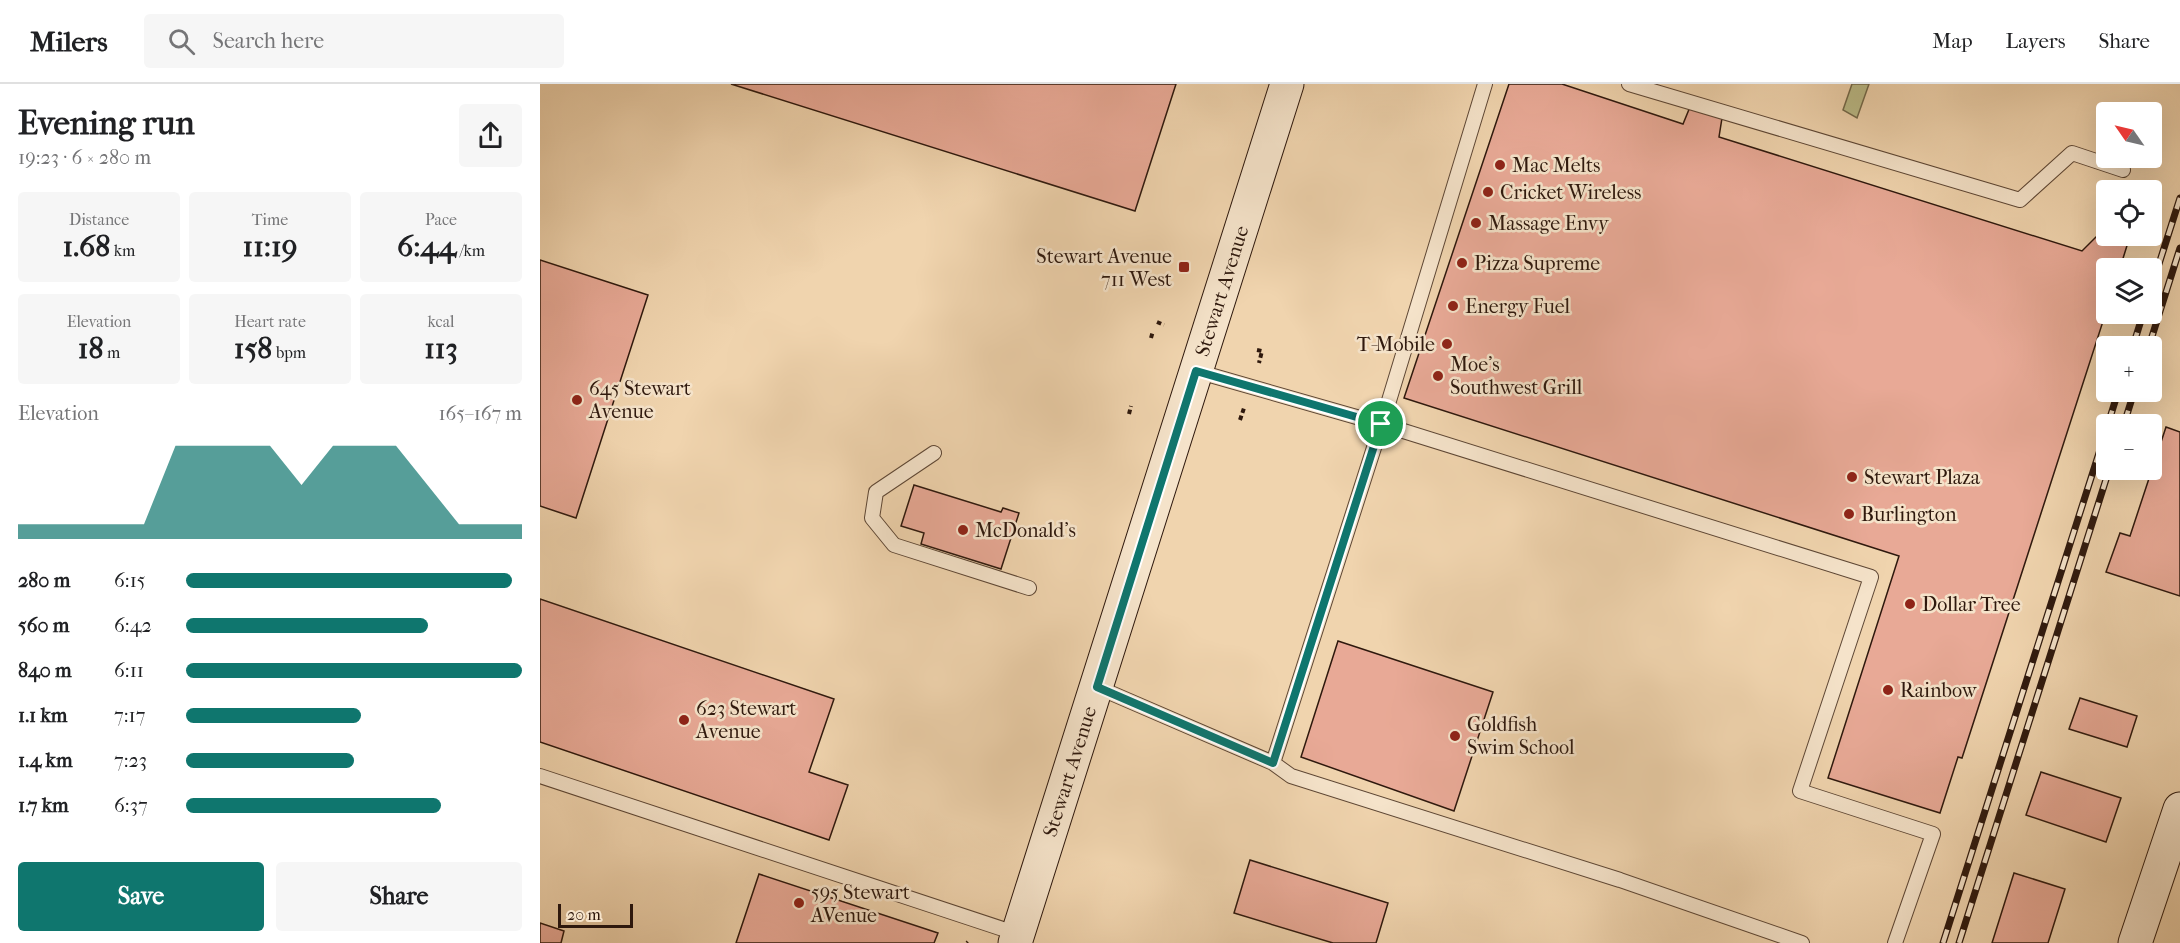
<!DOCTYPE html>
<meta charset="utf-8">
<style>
:root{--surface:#fff;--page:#f6f6f6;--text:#202124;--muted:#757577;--line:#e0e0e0;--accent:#0f766e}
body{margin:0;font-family:"IM FELL French Canon",serif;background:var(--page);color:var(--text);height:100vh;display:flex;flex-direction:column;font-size:22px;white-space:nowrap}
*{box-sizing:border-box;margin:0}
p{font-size:20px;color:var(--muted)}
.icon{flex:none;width:33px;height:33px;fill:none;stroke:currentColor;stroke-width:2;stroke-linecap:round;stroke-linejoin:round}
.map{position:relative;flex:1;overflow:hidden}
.details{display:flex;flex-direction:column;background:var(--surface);width:540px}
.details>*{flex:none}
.needle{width:39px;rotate:304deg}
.fabs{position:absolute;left:1556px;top:18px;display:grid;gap:12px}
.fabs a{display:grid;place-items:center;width:66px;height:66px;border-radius:6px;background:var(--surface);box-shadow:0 6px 24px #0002;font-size:30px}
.scale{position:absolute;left:18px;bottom:15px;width:75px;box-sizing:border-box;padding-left:6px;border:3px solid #2e180d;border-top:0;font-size:16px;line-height:21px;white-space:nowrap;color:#2e180d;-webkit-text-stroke:4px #f5e3ca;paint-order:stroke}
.pin{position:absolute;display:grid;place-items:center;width:51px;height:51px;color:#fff;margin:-26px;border:3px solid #fff;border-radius:50%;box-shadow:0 2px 6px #0007}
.round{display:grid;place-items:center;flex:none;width:63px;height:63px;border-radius:6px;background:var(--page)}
.summary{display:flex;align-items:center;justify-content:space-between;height:102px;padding:0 18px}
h1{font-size:33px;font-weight:700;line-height:45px}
.metrics{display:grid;grid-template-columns:repeat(3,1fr);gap:9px;height:102px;padding:6px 18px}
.metrics div{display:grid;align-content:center;border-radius:6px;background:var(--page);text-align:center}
.metrics b{font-size:30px;font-weight:700}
.metrics small{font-size:16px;font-weight:400}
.metrics p{font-size:16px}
.chart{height:168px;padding:12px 18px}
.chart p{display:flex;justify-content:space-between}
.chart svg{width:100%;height:108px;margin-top:6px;fill:var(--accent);opacity:.7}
.primary-button{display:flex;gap:12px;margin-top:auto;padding:12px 18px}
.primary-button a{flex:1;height:69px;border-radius:6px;background:var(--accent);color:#fff;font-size:24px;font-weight:700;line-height:69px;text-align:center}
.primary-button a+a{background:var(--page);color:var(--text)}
ul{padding:0 18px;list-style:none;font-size:20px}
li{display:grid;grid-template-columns:96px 72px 1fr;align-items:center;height:45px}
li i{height:15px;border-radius:8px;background:var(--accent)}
header{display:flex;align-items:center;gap:36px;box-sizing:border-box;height:84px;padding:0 30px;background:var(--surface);border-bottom:2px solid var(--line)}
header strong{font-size:28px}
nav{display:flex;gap:33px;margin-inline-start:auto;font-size:21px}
.search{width:420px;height:54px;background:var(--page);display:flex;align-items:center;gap:15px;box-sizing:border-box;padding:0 21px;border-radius:6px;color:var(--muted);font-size:22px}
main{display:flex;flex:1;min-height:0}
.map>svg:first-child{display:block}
</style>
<header>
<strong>Milers</strong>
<div class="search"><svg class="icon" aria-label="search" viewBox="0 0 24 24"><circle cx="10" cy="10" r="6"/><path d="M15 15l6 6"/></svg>Search here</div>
<nav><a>Map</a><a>Layers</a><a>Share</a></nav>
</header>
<main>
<section class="details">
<div class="summary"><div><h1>Evening run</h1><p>19:23 · 6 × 280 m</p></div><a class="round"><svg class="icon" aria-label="share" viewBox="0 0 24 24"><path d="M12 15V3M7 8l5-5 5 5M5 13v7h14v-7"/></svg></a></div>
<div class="metrics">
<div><p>Distance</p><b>1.68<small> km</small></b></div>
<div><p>Time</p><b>11:19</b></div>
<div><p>Pace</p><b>6:44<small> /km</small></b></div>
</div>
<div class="metrics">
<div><p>Elevation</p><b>18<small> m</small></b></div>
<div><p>Heart rate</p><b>158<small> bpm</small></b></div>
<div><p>kcal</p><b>113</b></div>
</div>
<div class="chart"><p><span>Elevation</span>165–167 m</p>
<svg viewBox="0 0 160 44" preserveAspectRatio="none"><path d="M0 44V38L10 38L20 38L30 38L40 38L50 6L60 6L70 6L80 6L90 22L100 6L110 6L120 6L130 22L140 38L150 38L160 38V44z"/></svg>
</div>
<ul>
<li><b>280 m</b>6:15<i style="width:97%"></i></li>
<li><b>560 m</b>6:42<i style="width:72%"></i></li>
<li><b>840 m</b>6:11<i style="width:100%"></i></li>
<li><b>1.1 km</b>7:17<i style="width:52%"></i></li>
<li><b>1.4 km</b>7:23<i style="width:50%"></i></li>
<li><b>1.7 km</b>6:37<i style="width:76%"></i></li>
</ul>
<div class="primary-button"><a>Save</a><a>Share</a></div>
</section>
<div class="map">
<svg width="1640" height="859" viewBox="0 0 1640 859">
<rect width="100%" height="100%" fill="#f0d4ae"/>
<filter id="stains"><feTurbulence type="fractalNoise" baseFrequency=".00333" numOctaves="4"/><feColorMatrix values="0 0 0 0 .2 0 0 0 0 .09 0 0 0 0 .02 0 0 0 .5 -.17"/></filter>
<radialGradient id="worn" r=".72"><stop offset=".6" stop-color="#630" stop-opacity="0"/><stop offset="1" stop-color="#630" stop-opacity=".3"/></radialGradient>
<!-- green -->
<path fill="#bbbc89" stroke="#746a4b" stroke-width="1.5" d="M1312 0H1329L1317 34 1303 26Z"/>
<!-- building -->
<path fill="#e8a996" stroke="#2e180d" stroke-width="1.5" d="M191 0H636L595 127Z
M969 0H1022L1143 40 1150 23 1182 34 1179 53 1542 167 1566 143V152H1590L1580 184H1566V228L1422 674 1418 673 1400 729 1288 694 1359 472 864 314Z
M0 176 108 211 36 434 0 422Z
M1626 343 1640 348V512L1566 488 1580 449 1590 452Z
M374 401 461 428 463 424 479 429 461 485 381 460 384 449 361 442Z
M0 515 294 615 269 688 308 701 289 756 0 658Z
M798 557 953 608 914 727 761 673Z
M1540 614 1597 632 1587 663 1529 645Z
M1501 688 1581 714 1566 758 1486 731Z
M710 776 848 819 836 859H793L694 829Z
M1474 789 1525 805 1508 859H1452Z
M219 790 398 849 394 859H196Z
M0 839 24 847 21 859H0Z"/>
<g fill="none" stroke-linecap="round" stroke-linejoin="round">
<defs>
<path id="lane" d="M1089 0 1480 116 1532 69 1583 86
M656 287 841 340 1331 493 1260 707 1393 750 1355 859
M394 369 336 408 332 434 354 461 489 504
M557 603 733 679 751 692 1080 796 1262 859
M733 679 848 320 945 0
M0 692 478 850"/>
<g id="secondary">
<path id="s1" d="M475 859 747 0"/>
<path d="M1595 859 1640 725"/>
</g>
</defs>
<!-- lane casing -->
<use href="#lane" stroke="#5e4735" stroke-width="16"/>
<!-- secondary casing -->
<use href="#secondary" stroke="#2e180d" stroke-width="35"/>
<!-- path -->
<path stroke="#2e180d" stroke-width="4" stroke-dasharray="4.5 3" stroke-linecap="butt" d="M617 238 624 241
M611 254 613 247
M717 266 722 267 719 279
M589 330 591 322
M700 336 704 324
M427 859 428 858"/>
<!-- lane -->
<use href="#lane" stroke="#f5e3ca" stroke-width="14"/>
<!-- secondary -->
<use href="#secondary" stroke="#f5e3ca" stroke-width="33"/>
<defs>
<path id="rail" d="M1611 205 1640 114
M1593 262 1603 230
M1609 262 1640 164
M1568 340 1578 308
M1584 340 1594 308
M1403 859 1566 347
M1419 859 1569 386"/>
</defs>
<!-- rail casing -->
<use href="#rail" stroke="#2e180d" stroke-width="7"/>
<!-- rail -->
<use href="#rail" stroke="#f5e3ca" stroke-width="4.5" stroke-dasharray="14" stroke-linecap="butt"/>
</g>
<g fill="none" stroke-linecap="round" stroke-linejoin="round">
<defs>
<path id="route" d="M656 287 841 340 733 679 557 603Z"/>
</defs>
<!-- route casing -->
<use href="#route" stroke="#fff" stroke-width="12"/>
<!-- route -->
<use href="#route" stroke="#0f766e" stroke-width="8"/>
</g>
<!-- markers -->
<g fill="#8f2418" stroke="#f5e3ca" stroke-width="2">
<circle cx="960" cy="81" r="6"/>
<circle cx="948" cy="108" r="6"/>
<circle cx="936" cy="139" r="6"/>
<circle cx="922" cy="179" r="6"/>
<rect x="638" y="177" width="12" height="12" rx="3"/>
<circle cx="913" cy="222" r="6"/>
<circle cx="907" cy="260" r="6"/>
<circle cx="898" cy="292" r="6"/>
<circle cx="37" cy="316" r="6"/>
<circle cx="1312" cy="393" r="6"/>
<circle cx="1309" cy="430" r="6"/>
<circle cx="423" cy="446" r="6"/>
<circle cx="1370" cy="520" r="6"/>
<circle cx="1348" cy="606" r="6"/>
<circle cx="144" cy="636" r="6"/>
<circle cx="915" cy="652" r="6"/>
<circle cx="259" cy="819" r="6"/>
</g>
<g text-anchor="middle" stroke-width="5" stroke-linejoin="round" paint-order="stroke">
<!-- poi labels -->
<g font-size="20" fill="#2e180d" stroke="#f5e3ca" text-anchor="start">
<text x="972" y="88">Mac Melts</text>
<text x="960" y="115">Cricket Wireless</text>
<text x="948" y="146">Massage Envy</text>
<text x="632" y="179" text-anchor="end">Stewart Avenue<tspan x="632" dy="23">711 West</tspan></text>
<text x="934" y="186">Pizza Supreme</text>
<text x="925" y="229">Energy Fuel</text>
<text x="895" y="267" text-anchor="end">T-Mobile</text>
<text x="910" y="287">Moe's<tspan x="910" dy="23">Southwest Grill</tspan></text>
<text x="49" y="311">645 Stewart<tspan x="49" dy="23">Avenue</tspan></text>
<text x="1324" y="400">Stewart Plaza</text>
<text x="1321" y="437">Burlington</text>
<text x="435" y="453">McDonald's</text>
<text x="1382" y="527">Dollar Tree</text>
<text x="1360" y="613">Rainbow</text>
<text x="156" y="631">623 Stewart<tspan x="156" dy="23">Avenue</tspan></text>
<text x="927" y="647">Goldfish<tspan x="927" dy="23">Swim School</tspan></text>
<text x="271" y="815">595 Stewart<tspan x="271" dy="23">AVenue</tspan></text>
</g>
<!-- street labels -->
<g font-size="20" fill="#2e180d" stroke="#f5e3ca">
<text dy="7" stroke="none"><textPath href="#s1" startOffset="684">Stewart Avenue</textPath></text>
<text dy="7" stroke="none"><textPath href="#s1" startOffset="180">Stewart Avenue</textPath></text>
</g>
</g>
<rect width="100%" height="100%" filter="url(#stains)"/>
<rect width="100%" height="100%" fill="url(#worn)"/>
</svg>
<div class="fabs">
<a><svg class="needle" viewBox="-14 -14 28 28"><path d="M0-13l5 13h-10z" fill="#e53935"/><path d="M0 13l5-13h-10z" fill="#757577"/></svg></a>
<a><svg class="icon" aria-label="locate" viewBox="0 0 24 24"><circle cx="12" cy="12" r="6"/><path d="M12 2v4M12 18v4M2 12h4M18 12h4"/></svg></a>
<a><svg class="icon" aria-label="layers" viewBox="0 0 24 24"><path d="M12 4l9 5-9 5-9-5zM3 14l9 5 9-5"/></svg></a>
<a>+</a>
<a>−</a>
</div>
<div class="scale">20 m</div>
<div class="pin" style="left:841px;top:340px;background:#1e9e55"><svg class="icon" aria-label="arrive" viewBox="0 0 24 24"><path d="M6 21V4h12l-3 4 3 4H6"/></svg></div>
</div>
</main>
